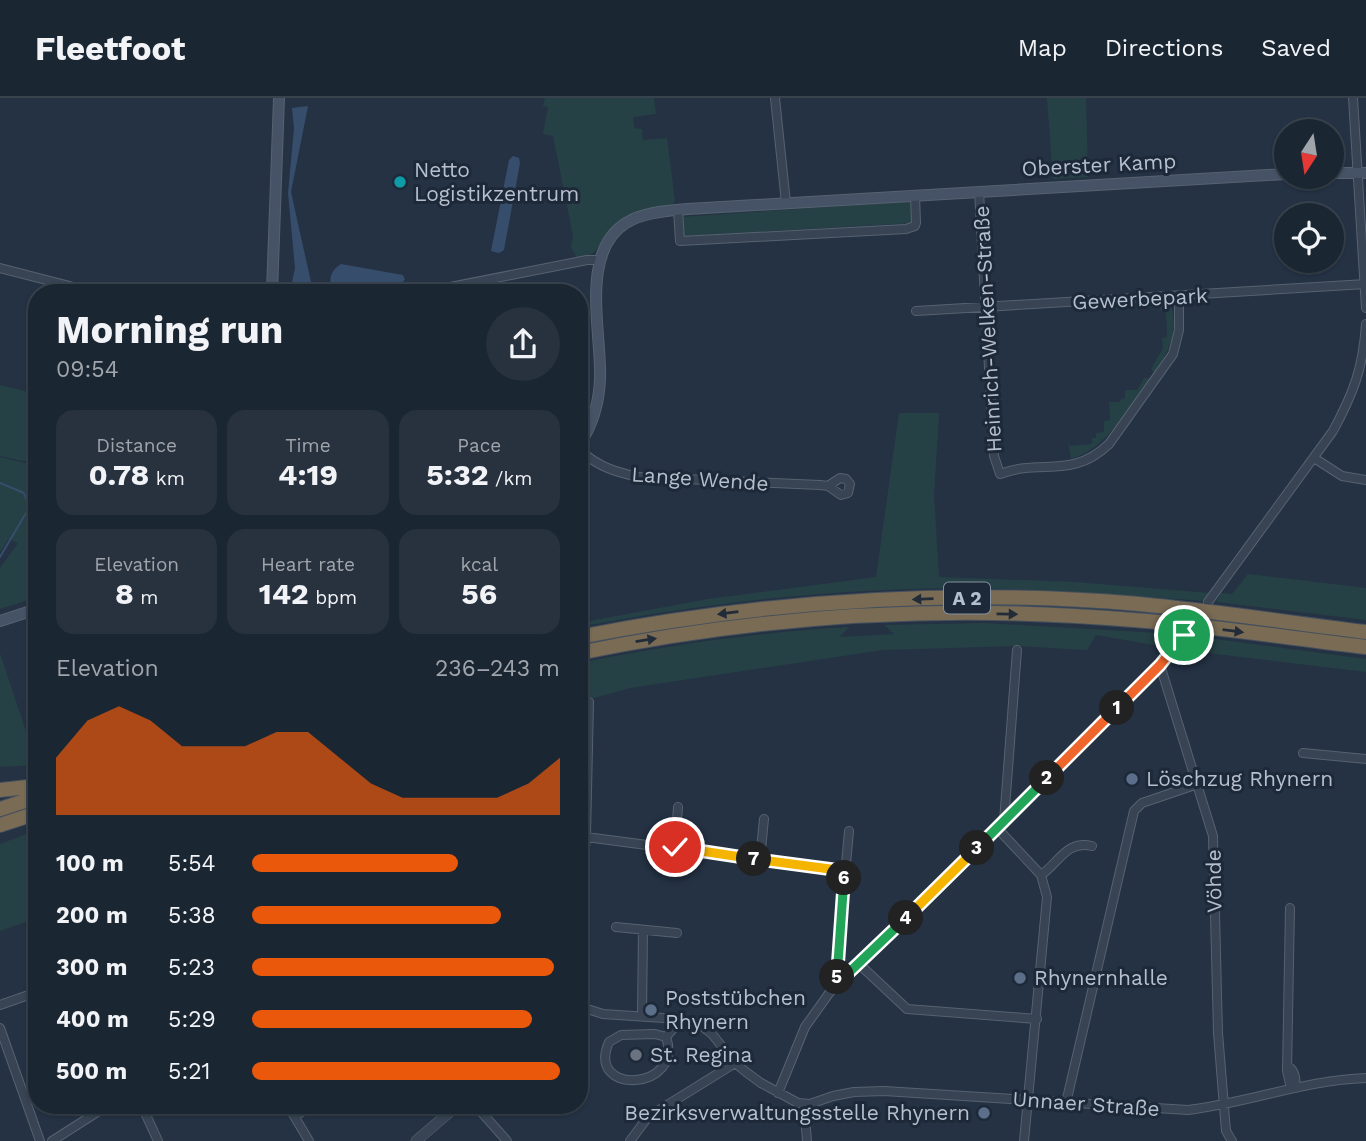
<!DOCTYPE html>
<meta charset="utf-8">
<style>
:root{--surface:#1b2633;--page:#28323f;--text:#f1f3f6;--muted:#a0a5ac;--line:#39434e;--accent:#ea580c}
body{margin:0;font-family:"Work Sans",sans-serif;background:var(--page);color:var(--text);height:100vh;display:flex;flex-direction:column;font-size:26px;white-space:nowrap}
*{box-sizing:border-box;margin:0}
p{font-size:23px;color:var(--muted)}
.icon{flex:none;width:38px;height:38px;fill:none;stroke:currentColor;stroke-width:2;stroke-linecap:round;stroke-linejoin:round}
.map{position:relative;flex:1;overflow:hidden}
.side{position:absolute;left:28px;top:186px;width:560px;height:830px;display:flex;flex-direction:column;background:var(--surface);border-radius:28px;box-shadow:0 2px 5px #0004,0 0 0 2px var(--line)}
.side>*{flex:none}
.needle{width:46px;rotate:192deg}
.controls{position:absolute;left:1274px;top:21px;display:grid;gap:14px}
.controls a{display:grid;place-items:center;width:70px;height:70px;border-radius:50%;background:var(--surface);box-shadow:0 2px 5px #0004,0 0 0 2px var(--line);font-size:35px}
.pin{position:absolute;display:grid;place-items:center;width:60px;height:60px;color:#fff;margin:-30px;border:4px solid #fff;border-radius:50%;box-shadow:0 2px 7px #0007}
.km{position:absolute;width:35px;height:35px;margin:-18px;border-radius:50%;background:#222;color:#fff;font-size:19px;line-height:35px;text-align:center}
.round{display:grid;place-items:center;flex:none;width:74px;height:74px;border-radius:37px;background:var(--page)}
.head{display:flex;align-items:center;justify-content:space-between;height:119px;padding:0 28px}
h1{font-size:38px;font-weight:700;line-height:52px}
.figures{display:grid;grid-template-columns:repeat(3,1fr);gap:10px;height:119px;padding:7px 28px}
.figures div{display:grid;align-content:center;border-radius:18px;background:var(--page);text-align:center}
.figures b{font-size:30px;font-weight:700}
.figures small{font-size:19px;font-weight:400}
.figures p{font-size:19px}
.chart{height:196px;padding:14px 28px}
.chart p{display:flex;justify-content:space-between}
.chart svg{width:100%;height:126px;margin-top:7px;fill:var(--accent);opacity:.7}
ul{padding:0 28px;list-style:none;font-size:23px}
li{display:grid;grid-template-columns:112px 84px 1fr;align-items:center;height:52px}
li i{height:18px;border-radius:9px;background:var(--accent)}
header{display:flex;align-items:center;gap:42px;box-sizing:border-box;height:98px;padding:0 35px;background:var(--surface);border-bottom:2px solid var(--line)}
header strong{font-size:33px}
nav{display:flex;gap:38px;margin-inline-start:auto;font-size:24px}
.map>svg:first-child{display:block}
</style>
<header>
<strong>Fleetfoot</strong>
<nav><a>Map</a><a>Directions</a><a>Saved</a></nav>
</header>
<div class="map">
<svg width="1366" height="1043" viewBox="0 0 1366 1043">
<rect width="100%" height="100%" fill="#243244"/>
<!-- green -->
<path fill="#264145" d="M545 0H654L656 16 633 19 634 30 642 31 643 42 667 40 675 102 672 108C650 113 626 115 610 133 595 148 603 154 578 162L571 149 573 138 553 38 543 36 548 9 543 8Z
M1047 0H1086L1088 79 1053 81Z
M913 103 914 125 683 138 681 119Z
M1162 204 1172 210C1178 235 1168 255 1154 275L1151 271 1163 250 1162 240 1167 239 1166 213H1161L1160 209 1105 212 1101 208Z
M1144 280H1150C1128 310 1108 350 1071 361L1068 343 1070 348 1092 346V340H1096V335L1104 334V323L1110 322 1109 304H1120L1121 301 1125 300V292H1137Z
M0 287 37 296V366L0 358Z
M899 315H939L934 397 939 479 1075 484 1210 495 1203 503C1125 497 1048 491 970 490 839 490 708 504 579 529V525L708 501 876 479Z
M0 359 37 368V499L0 511V470L18 445 9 441 0 454Z
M1248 476 1366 490V522L1216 504 1221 495 1232 496Z
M985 525 1177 536 1366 561V574L1183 552 1096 537 1087 552 1018 548 883 552 630 590 579 604V565C668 547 758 534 849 529L840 539 894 536 884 527Z
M0 555 37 666V671L35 667 0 669Z
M37 732V820L0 833V746Z"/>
<!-- water -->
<path fill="#364d6c" d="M308 8 291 94 313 193 290 194 295 170 288 95 294 30 292 10Z
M513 58 519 60 520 65 504 152 499 155 491 153 509 62Z
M341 166 403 177 405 182 401 185 333 194C328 182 330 173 341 166Z"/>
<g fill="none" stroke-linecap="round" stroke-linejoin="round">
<!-- stream -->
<path stroke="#364d6c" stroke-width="2" d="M0 385 24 395 29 410 0 459"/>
<defs>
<path id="minor" d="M775 0 786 105
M1353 0 1366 210
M979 94 994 358 1000 376C1042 360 1071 382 1109 346L1173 256 1179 232V199
M678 112 680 143 906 131 915 128 916 125 915 97
M0 170 93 194
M425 194 587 162H600
M916 213 1366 186
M579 352C600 369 612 373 638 379L820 387 828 388 841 397 848 395 850 386 846 381 840 380 828 388
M1314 360 1342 378 1366 382
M1208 504 1333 333C1354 294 1363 270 1366 226
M1160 567 1213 738 1218 935 1226 1033 1232 1043
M1303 655 1366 661
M1004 723 1017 552
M997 730 1041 777 1047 799 1024 1043
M586 739 845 773
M675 749 678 709
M760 761 764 721
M1041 777C1059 765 1066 742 1092 748
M1290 810 1287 973 1290 986 1294 990
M579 815 586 739 589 604
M616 829 677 835
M859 866 907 911 1037 921
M839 884 836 876 849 733
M0 907 37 894
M581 909 603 916 679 921 698 925 712 936 735 965 746 974 761 985 798 1005 810 1006 833 998 854 994 884 993 1188 1012C1248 1005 1305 982 1366 980
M642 918 643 832
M0 930 40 1043
M655 936 666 939C685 992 585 999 609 944L621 937Z
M666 939 678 925 679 921
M1288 968C1295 973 1297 982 1294 990
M778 995 805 929 830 894 1160 567 1184 537
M1066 1005 1134 713 1142 705 1198 686
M141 1006 158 1043
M287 1006 309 1043
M474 1006 507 1043
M804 1006 807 1043
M295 1018 315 1006
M52 1043 110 1006
M630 1043 648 1019 735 965"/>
<path id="tertiary" d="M579 907V910
M416 1043 459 1006"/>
<path id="secondary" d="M1332 75H1366
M272 194 279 0
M579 347C593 327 599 305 600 281 602 236 579 154 626 125 644 114 667 113 688 111L1286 76
M0 523 37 511"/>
<path id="motorway" d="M579 539C763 503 952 490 1139 506 1215 513 1291 525 1366 534
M579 555C761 517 949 506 1134 522 1212 528 1289 540 1366 549
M0 692 37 688
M0 711 37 699
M0 727 37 715"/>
</defs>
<!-- minor casing -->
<use href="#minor" stroke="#576270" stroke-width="10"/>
<!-- tertiary casing -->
<use href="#tertiary" stroke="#576270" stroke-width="11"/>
<!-- secondary casing -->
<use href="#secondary" stroke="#576270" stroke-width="12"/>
<!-- motorway casing -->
<use href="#motorway" stroke="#434f5d" stroke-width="16"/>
<!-- minor -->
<use href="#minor" stroke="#384453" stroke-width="8"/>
<!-- tertiary -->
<use href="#tertiary" stroke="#384453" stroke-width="10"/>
<!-- secondary -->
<use href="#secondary" stroke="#465367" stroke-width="10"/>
<!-- motorway -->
<use href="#motorway" stroke="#7a6b55" stroke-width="14"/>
</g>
<!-- one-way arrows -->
<defs><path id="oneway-solid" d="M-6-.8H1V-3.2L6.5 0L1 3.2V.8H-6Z" transform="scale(1.75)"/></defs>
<g fill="#222c39">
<use href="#oneway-solid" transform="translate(923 501) rotate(178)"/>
<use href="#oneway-solid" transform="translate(728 515) rotate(173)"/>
<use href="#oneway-solid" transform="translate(1007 516) rotate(1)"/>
<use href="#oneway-solid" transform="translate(1233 533) rotate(7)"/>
<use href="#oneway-solid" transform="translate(646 542) rotate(-9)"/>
</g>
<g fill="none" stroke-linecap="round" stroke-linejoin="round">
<defs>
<path id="split-1" d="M1117 610 1160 567 1184 537"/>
<path id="split-2" d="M1047 680 1117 610"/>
<path id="split-3" d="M977 750 1047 680"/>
<path id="split-4" d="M906 820 977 750"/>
<path id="split-5" d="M837 879 839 884 906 820"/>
<path id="split-6" d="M837 879 844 780"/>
<path id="split-7" d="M754 761 845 773 844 780"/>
<path id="split-8" d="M675 749 754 761"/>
</defs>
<!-- split-1 casing -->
<use href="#split-1" stroke="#fff" stroke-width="14"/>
<!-- split-2 casing -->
<use href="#split-2" stroke="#fff" stroke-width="14"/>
<!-- split-3 casing -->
<use href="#split-3" stroke="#fff" stroke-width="14"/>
<!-- split-4 casing -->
<use href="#split-4" stroke="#fff" stroke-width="14"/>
<!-- split-5 casing -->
<use href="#split-5" stroke="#fff" stroke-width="14"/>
<!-- split-6 casing -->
<use href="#split-6" stroke="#fff" stroke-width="14"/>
<!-- split-7 casing -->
<use href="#split-7" stroke="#fff" stroke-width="14"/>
<!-- split-8 casing -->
<use href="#split-8" stroke="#fff" stroke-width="14"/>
<!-- split-1 -->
<use href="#split-1" stroke="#f0652b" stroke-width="9"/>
<!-- split-2 -->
<use href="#split-2" stroke="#f0652b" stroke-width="9"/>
<!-- split-3 -->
<use href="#split-3" stroke="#22a559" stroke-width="9"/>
<!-- split-4 -->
<use href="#split-4" stroke="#f5b400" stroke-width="9"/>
<!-- split-5 -->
<use href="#split-5" stroke="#22a559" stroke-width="9"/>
<!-- split-6 -->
<use href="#split-6" stroke="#22a559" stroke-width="9"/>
<!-- split-7 -->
<use href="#split-7" stroke="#f5b400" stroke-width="9"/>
<!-- split-8 -->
<use href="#split-8" stroke="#f5b400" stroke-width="9"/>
</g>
<!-- markers -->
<circle fill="#0f9aa8" stroke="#1d2938" stroke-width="2.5" cx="400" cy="84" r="7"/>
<g fill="#5c6f8a" stroke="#1d2938" stroke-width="2.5">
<circle cx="1132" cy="681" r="7"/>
<circle cx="1020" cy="880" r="7"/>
<circle cx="651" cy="912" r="7"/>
<circle cx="984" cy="1015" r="7"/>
</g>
<circle fill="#6b7280" stroke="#1d2938" stroke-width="2.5" cx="636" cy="957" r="7"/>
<g text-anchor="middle" stroke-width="6" stroke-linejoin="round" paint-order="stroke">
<!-- shield labels -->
<rect fill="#1d2938" stroke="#8892a0" stroke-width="2" x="944" y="484.5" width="46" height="31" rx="5"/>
<g font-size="19" font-weight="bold" fill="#b6bfcd">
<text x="967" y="507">A 2</text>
</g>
<!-- street labels -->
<g font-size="21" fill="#b6bfcd" stroke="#1d2938">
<text transform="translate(1099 67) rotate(-3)" y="7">Oberster Kamp</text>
<text transform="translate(1140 201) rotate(-3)" y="7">Gewerbepark</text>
<text transform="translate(988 231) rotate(-93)" y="7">Heinrich-Welken-Straße</text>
<text transform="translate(700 381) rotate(4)" y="7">Lange Wende</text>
<text transform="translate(1214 783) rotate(-91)" y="7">Vöhde</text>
<text transform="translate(1086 1006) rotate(4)" y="7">Unnaer Straße</text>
</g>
<!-- poi labels -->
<g font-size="21" fill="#b6bfcd" stroke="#1d2938" text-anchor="start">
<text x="414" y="79">Netto<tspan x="414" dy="24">Logistikzentrum</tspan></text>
<text x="1146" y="688">Löschzug Rhynern</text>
<text x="1034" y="887">Rhynernhalle</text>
<text x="665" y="907">Poststübchen<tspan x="665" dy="24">Rhynern</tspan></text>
<text x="650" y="964">St. Regina</text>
<text x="970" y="1022" text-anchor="end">Bezirksverwaltungsstelle Rhynern</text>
</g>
</g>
</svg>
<div class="controls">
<a><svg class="needle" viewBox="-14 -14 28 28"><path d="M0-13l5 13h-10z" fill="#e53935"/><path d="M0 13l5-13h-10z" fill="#a0a5ac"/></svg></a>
<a><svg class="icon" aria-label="locate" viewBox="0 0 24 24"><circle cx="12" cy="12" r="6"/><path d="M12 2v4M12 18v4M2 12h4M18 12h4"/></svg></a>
</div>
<div class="pin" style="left:1184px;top:537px;background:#1e9e55"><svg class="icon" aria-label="arrive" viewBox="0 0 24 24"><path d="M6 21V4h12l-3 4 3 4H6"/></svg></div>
<div class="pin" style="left:675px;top:749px;background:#d93025"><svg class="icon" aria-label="check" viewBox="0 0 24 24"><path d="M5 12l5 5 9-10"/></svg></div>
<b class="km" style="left:1117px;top:610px">1</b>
<b class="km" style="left:1047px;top:680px">2</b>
<b class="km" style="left:977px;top:750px">3</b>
<b class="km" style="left:906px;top:820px">4</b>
<b class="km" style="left:837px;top:879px">5</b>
<b class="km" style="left:844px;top:780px">6</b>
<b class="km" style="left:754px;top:761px">7</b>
<section class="side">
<div class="head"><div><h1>Morning run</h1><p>09:54</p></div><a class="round"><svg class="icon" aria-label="share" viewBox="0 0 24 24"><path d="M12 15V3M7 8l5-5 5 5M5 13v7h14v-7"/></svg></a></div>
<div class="figures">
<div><p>Distance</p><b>0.78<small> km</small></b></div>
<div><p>Time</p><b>4:19</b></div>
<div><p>Pace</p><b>5:32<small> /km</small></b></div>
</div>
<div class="figures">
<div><p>Elevation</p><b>8<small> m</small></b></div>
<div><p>Heart rate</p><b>142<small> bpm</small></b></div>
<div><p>kcal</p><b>56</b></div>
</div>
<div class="chart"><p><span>Elevation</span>236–243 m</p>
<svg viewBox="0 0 160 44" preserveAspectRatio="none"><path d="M0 44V24L10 11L20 6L30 11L40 20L50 20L60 20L70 15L80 15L90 24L100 33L110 38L120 38L130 38L140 38L150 33L160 24V44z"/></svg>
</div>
<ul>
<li><b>100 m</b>5:54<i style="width:67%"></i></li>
<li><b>200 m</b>5:38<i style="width:81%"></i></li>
<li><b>300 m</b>5:23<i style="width:98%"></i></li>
<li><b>400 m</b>5:29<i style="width:91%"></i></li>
<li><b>500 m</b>5:21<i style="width:100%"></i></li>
</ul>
</section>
</div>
